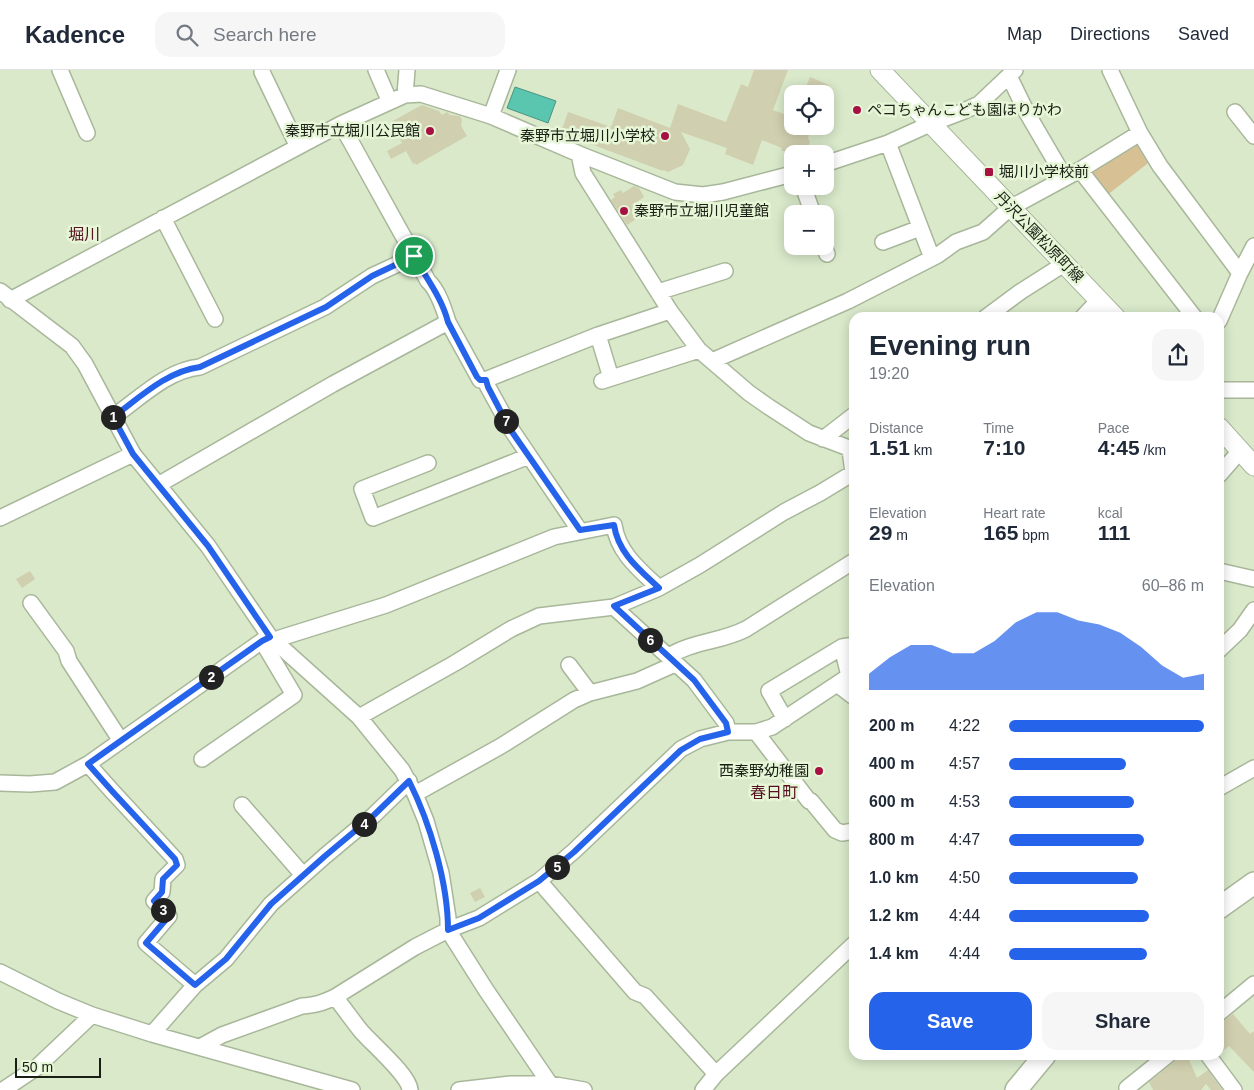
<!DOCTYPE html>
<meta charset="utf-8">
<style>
:root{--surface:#fff;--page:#f6f6f7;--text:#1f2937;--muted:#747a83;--line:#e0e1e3;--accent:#2563eb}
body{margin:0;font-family:Helvetica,"Noto Sans JP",sans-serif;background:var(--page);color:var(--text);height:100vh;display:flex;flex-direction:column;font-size:19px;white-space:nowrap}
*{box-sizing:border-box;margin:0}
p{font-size:16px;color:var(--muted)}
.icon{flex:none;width:28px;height:28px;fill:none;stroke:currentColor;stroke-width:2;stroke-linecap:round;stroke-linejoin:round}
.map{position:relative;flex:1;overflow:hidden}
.side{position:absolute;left:849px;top:242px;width:375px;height:748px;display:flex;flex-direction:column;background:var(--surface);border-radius:15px;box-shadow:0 2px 12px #0003}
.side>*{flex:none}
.buttons{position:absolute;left:784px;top:15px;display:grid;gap:10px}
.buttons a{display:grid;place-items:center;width:50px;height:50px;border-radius:10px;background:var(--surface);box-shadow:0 2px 12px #0003;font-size:25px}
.scale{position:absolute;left:15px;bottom:12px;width:86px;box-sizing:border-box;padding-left:5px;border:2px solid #191f14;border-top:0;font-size:14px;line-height:18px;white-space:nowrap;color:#191f14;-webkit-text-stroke:4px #e6f6d7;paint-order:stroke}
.pin{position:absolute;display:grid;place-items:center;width:42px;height:42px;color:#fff;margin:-21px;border:2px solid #fff;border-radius:50%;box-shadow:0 1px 5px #0007}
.km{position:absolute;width:25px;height:25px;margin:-12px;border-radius:50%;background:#222;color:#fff;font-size:14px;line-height:25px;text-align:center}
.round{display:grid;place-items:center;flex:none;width:52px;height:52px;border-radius:15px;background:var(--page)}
.overview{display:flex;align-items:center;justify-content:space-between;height:85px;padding:0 20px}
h1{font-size:28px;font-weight:700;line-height:38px}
.metrics{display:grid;grid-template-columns:repeat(3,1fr);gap:8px;height:85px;padding:5px 20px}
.metrics div{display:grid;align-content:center}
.metrics b{font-size:21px;font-weight:700}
.metrics small{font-size:14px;font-weight:400}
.metrics p{font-size:14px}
.chart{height:140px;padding:10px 20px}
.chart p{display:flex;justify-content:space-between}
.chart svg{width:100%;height:90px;margin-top:5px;fill:var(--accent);opacity:.7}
.action{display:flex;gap:10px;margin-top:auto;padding:10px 20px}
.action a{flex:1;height:58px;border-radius:15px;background:var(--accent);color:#fff;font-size:20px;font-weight:700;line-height:58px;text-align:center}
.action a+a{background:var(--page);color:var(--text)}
ul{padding:0 20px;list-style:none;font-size:16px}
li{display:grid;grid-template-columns:80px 60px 1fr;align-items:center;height:38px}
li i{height:12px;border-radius:6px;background:var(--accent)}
header{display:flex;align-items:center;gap:30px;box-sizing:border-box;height:70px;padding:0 25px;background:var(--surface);border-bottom:1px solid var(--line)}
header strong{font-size:24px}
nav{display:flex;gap:28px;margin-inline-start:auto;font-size:18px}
.search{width:350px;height:45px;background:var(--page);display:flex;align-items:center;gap:12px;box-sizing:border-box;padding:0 18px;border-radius:15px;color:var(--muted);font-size:19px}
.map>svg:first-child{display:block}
</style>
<header>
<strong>Kadence</strong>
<div class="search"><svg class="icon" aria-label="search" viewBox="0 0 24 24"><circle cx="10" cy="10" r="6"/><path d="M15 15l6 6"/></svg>Search here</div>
<nav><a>Map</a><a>Directions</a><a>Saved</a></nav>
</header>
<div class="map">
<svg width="1254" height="1020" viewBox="0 0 1254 1020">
<rect width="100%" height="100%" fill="#d9e9ca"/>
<!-- green -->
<path fill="#d8c095" d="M1136 70 1152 90 1106 126 1088 103Z"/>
<!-- water -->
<path fill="#5bc6af" stroke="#479480" d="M515 17 556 31 548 53 507 38Z"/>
<!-- building -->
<path fill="#d0cfaf" d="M754 0H788L773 40 792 47V56H812L808 68 810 72 807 79 803 81 802 84H789L781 80 782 78 762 70 753 95 725 84 727 78 681 62 690 79 683 95 668 102 663 100V101L588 73 560 65 568 42 611 57 618 38 670 58 678 34 726 52 741 14 748 17Z
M810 7 829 15 825 24H803Z
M422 35 439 41 442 45 447 42 450 45 460 46 462 50 461 56 467 66 416 95 415 93 413 94 406 81 391 89 387 81 402 73 391 52Z
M634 116 639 118 644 127 632 135 639 147 627 155 611 130 615 127 613 124 621 120 623 123Z
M30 501 35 509 22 518 16 509Z
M480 818 485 827 475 832 470 823Z
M1233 944 1250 964 1254 961V1002L1229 976 1219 984V952L1225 950Z
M1183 985H1187L1197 1008 1208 1000 1222 1020H1211L1206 1014 1201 1020H1153L1149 1012 1174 992 1177 988Z"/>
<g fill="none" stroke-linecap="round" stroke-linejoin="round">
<defs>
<path id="minor" d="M60 0 87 63
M376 0 389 30
M1110 0 1140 63 1160 96 1240 203
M262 2 298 77
M1009 6 1027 43 1065 108
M405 25 407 0
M1235 42 1254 66
M491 46 508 0
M341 54 428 211C438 220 444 239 448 252L480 310H485L598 265 670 241
M888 73 932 188
M579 84 583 103 670 241 699 280 749 323 769 337 809 363 854 380
M825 94 888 73 930 54 964 41 979 34 1015 0
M1080 100 1195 248
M803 116 813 144
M163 148 215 249
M883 172 920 158
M824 176 827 184
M0 221 72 276 85 294 133 384 208 476 270 567 359 647 402 700 415 724 426 751 441 803 448 848V860L486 920 550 1014
M658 222 725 201
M10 230 341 54 405 25 421 24 491 46 579 84 675 122 703 125 723 122 792 104
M985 248 1020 222 1064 194
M1082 248 1099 230
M1219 251 1240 203 1254 176
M598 265 611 308
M712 291 848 231 938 185 956 172 983 162 1010 138 1080 100 1140 63
M485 310 488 317 511 359 580 461
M602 311 699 280
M1219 320H1254
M113 347C139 329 167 300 200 297L325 237 372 206 415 186
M823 369 854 345
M428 393 362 419 373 448 529 386
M1219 405 1240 381
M158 415 333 314 448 252
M0 448 133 384
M1219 501 1254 509
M31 533 66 581 69 591 121 671
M614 537 694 610 726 653 728 662
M276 572 280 568 386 535 554 467 614 455C618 483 640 500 659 518
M842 577 849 606
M1219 580 1240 560 1254 540
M669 586C693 571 721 572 746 559L854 491
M569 595 590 623
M837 614 854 627
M359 647 455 593 511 559 539 546 614 537 659 518 700 495 784 442 820 423 853 403 850 379
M785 649 769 621 842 577 854 575
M756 662 809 731H811L835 760 842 763 854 761
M202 689 294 625 262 571
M88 694 112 721 175 789 177 795 163 809 162 822 154 831 169 846 146 873 195 915
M0 713 30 714 55 712 88 694 262 571 270 567
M1219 718 1254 698
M415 724 501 676 574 630 590 623 637 611 675 594
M242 735 303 805
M539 811 635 922 645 926 716 1004
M0 902 58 931 92 945 152 964 352 1020
M335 927C344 938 352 950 361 961 372 974 409 1005 410 1020
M1219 943 1254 914
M152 964 195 915 226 889 271 834 325 786 374 745 409 711
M200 977 222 965 302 936C316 935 322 933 335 927L415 877 448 860 479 848 539 811 574 781 681 679 700 669 728 662H756L772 657 849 606 854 604
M1208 985 1234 1020
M3 1020 36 998 92 945
M459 1020 511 1014H550L584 1020
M703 1020 716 1004 854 874
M1128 1020 1127 1018 1168 985"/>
<path id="major" d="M880 0 1116 248
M1219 357 1254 396"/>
<path id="highway" d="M1219 838 1254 813
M1016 1020 1045 985"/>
</defs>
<!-- minor casing -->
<use href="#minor" stroke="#a8b79a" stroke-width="18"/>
<!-- major casing -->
<use href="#major" stroke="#a8b79a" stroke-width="21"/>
<!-- highway casing -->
<use href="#highway" stroke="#a8b79a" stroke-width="24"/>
<!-- minor -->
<use href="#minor" stroke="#fff" stroke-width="15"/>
<!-- major -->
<use href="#major" stroke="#fff" stroke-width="19"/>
<!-- highway -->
<use href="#highway" stroke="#fff" stroke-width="21"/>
</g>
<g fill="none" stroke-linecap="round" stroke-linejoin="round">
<defs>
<path id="route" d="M414 186C426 208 442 228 448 252L477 307 480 310H486L488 317 510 359 580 460 614 455C618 483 640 500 659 518L614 536 694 610 726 653 728 662 700 669 681 680 574 782 539 811 479 848 448 860C448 813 430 753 409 711L374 745 325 786 271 834 226 889 195 915 146 873 169 846 154 831 162 822 163 809 177 795 175 789 112 721 88 694 262 571 270 567 208 476 133 384 113 347C139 328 167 301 200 297L326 237 372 206Z"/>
</defs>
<!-- route casing -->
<use href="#route" stroke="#fff" stroke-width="10"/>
<!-- route -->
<use href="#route" stroke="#2563eb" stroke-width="6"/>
</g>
<!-- markers -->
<g fill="#a71042" stroke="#e6f6d7" stroke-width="2">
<circle cx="857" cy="40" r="5"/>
<circle cx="430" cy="61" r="5"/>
<circle cx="665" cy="66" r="5"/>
<rect x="984" y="97" width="10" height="10" rx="2.5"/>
<circle cx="624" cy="141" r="5"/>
<circle cx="819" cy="701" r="5"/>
</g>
<g text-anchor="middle" stroke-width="5" stroke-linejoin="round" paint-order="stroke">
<!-- poi labels -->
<g font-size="15" fill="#191f14" stroke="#e6f6d7" text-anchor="start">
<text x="867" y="45">ペコちゃんこども園ほりかわ</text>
<text x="420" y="66" text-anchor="end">秦野市立堀川公民館</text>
<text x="655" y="71" text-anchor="end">秦野市立堀川小学校</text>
<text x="999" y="107">堀川小学校前</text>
<text x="634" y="146">秦野市立堀川児童館</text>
<text x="809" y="706" text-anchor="end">西秦野幼稚園</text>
</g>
<!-- street labels -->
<g font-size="15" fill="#191f14" stroke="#e6f6d7">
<text transform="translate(1039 167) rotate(46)" y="5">丹沢公園松原町線</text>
</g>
<!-- neighbourhood labels -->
<g font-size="16" fill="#561122" stroke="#e6f6d7">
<text x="84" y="170">堀川</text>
<text x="774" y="728">春日町</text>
</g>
</g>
</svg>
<div class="buttons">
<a><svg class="icon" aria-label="locate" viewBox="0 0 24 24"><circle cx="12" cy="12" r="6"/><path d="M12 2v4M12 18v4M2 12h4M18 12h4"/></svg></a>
<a>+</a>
<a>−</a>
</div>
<div class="scale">50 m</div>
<div class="pin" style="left:414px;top:186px;background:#1e9e55"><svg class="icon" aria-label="arrive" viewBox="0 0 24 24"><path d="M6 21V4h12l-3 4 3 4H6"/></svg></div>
<b class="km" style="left:113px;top:347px">1</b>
<b class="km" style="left:211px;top:607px">2</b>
<b class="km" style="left:163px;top:840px">3</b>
<b class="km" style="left:364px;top:754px">4</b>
<b class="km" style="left:557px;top:797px">5</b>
<b class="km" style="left:650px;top:570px">6</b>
<b class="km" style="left:506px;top:351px">7</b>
<section class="side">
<div class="overview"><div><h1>Evening run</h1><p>19:20</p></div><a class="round"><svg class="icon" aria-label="share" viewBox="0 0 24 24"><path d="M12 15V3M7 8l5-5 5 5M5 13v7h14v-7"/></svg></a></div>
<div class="metrics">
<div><p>Distance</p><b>1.51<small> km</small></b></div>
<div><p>Time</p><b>7:10</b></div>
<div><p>Pace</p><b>4:45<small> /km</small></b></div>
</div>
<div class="metrics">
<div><p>Elevation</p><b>29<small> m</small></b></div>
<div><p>Heart rate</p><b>165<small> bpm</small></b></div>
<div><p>kcal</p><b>111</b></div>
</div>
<div class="chart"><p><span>Elevation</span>60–86 m</p>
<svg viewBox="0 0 160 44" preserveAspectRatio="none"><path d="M0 44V36L10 28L20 22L30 22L40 26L50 26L60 20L70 11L80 6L90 6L100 10L110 12L120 16L130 23L140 32L150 38L160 36V44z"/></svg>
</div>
<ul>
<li><b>200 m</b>4:22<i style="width:100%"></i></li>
<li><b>400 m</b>4:57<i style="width:60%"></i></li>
<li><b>600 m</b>4:53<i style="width:64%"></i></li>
<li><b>800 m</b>4:47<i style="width:69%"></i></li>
<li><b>1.0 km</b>4:50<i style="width:66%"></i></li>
<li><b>1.2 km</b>4:44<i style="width:72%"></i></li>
<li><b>1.4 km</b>4:44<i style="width:71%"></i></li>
</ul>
<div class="action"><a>Save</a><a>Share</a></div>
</section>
</div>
